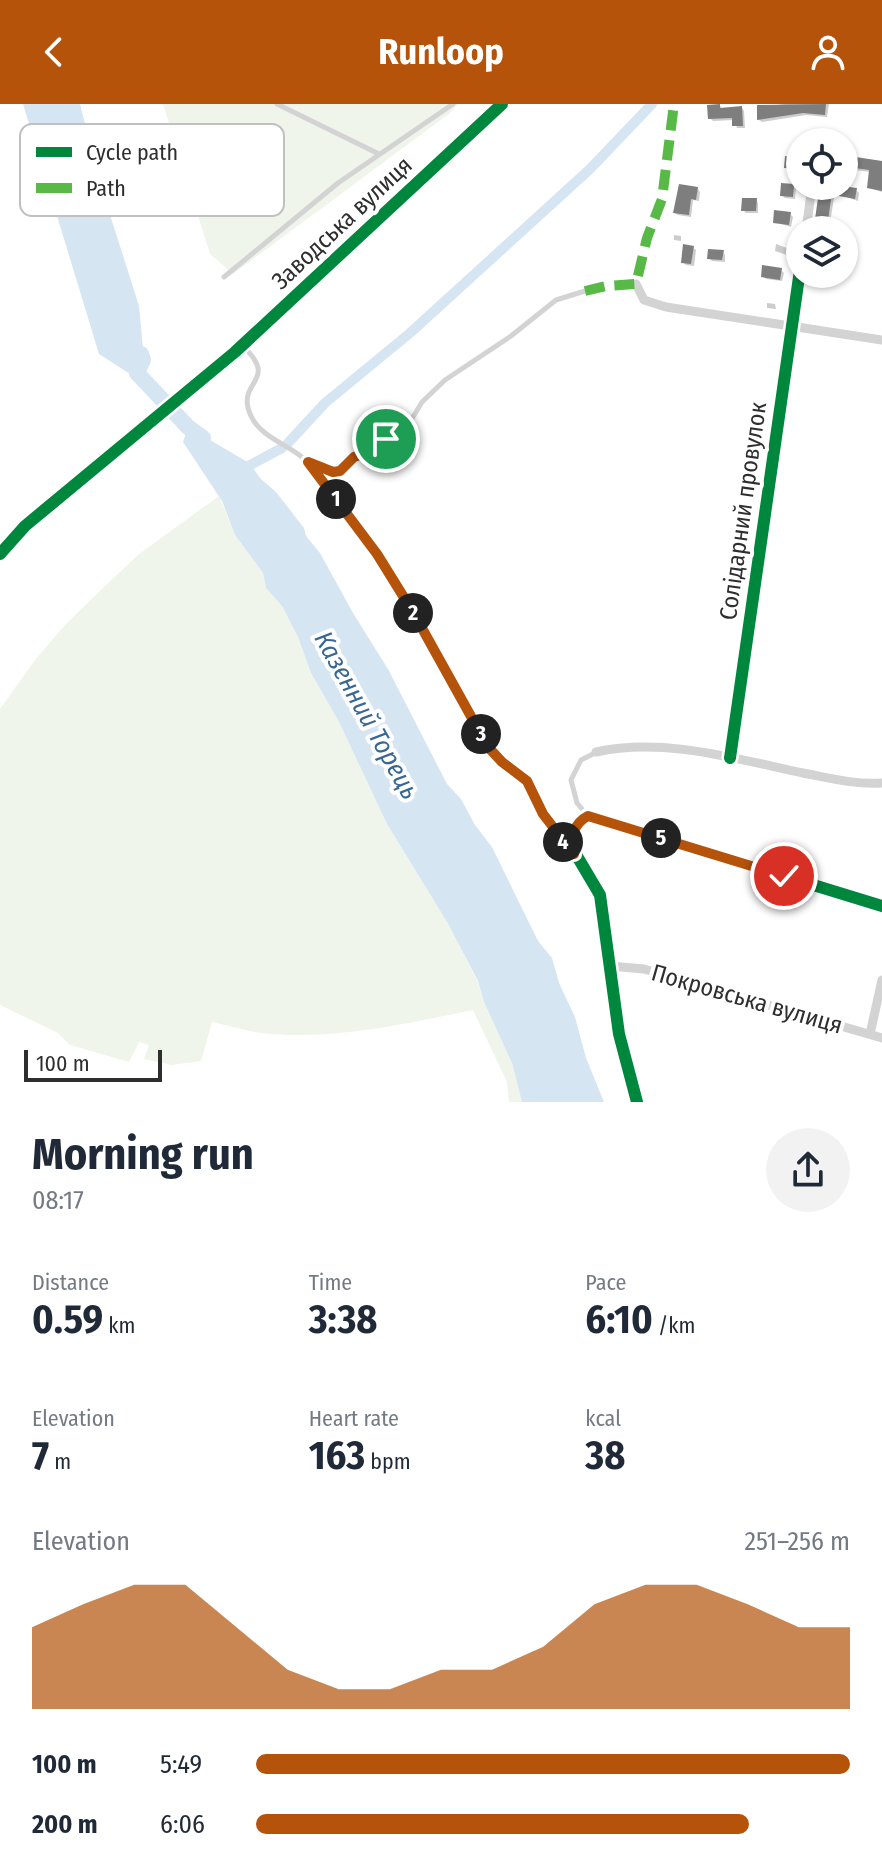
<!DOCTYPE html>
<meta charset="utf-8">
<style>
:root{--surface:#fff;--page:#f2f2f3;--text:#1f2937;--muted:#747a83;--accent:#b45309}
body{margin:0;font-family:"Fira Sans Condensed",sans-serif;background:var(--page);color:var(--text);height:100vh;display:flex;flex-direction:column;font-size:30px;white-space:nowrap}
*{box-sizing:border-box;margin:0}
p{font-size:26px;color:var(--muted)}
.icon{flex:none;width:44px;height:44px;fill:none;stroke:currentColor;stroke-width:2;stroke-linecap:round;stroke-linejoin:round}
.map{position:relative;height:998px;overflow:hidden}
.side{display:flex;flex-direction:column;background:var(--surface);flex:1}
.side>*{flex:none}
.controls{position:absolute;left:786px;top:24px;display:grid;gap:16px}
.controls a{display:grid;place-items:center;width:72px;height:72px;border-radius:50%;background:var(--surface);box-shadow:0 2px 6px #0004;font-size:40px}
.scale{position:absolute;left:24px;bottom:20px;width:138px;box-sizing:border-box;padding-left:8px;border:4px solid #2e2e2e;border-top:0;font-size:22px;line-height:28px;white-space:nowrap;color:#2e2e2e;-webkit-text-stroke:6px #fff;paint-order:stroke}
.pin{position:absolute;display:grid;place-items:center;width:68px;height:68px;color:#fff;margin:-34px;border:4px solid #fff;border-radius:50%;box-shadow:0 2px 8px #0007}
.km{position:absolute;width:40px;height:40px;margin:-20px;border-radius:50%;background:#222;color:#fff;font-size:22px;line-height:40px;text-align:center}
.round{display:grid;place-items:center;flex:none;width:84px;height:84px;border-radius:42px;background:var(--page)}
.overview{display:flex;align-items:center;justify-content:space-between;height:136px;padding:0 32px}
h1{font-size:44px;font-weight:700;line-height:60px}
.figures{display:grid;grid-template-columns:repeat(3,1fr);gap:12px;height:136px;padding:8px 32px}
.figures div{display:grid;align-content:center}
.figures b{font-size:40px;font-weight:700}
.figures small{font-size:22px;font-weight:400}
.figures p{font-size:22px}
.chart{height:224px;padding:16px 32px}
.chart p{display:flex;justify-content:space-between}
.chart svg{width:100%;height:144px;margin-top:8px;fill:var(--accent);opacity:.7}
ul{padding:0 32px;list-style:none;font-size:26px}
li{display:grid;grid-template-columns:128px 96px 1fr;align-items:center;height:60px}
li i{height:20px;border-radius:10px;background:var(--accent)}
header{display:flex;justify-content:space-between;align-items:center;height:104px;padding:0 32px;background:var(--accent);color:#fff;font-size:36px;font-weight:700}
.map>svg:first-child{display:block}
</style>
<header><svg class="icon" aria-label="back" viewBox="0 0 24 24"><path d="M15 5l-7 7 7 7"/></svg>Runloop<svg class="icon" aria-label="person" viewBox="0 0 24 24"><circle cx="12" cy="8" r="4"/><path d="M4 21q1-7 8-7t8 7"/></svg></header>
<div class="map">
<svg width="882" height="998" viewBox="0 0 882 998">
<rect width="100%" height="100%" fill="#fff"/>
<!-- green -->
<path fill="#eff5eb" d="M163 0H458L450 9 233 170 210 150Z
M219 392 235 431 263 469 266 484 282 502 298 533 311 569 339 618 387 720 447 818 478 878 484 898 512 959 522 998H509L507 978 473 906C405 920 331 937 261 929 245 927 228 921 212 918L201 957 172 961 144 955 149 941 139 938 129 958 70 941 58 929 0 901V605L35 556 65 521 104 483 139 450Z"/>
<!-- water -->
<path fill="#d6e5f2" d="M23 0H80L99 76 139 202 145 267 130 270 99 250Z
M188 323 249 359 261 375 276 388 304 424 306 432 320 449 353 509 388 565 447 680 461 695 475 721 492 743 538 837 552 854 559 879 575 913 586 954 604 998H522L512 959 484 898 478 877 447 818 387 720 339 618 311 569 298 533 282 502 266 484 263 469 235 431 222 397 183 338Z"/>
<!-- shadow -->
<path fill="#0003" d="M785 0H829L827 13 806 11 762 18 759 16V3Z
M720 2 723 5 742 4 744 7 745 24H737L734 16 713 17 710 14Z
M882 59V88L869 84 871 68 853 66 850 63Z
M793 82 796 85 795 95 785 94 782 91Z
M698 85 700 88 699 97 693 96 691 113 678 111 675 109Z
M856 86 859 89 858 97 841 91Z
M831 91 834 94 829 125 819 124 816 121Z
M756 96 758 99V109H746L743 106Z
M790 110 793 113 791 123 775 118Z
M674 131 681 132V137L674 136Z
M776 140 787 144V151L775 147Z
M693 144 696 146 694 162 686 161 683 158Z
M723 148 725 151V158L712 157 709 154Z
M781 166 784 169 782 177 766 175 763 172Z
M767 199 775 200 776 205 767 204Z"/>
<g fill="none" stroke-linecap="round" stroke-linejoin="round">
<!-- canal -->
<path stroke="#d6e5f2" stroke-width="10" d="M288 339 325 299 410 229 590 65 652 0
M241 366 282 344"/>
<!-- river -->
<path stroke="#d6e5f2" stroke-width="16" d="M141 250 143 256 137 269 188 323 203 334"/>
</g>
<!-- building -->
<path fill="#7e7e7e" d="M720 0V4L742 2 743 22H732V14L708 15 707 1Z
M826 0 825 11 803 9 757 16V1Z
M785 52 798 54 797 65 784 64Z
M849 52 882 57V87L867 84 869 66 848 63Z
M781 79 794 80 793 93 780 92Z
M679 80 698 83 696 96 691 95 689 111 673 109Z
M841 82 857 84 855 95 839 92Z
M819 87 832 89 827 123 814 122Z
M742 94H757L756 107H741Z
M774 106 791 108 789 121 773 119Z
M683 140 694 142 691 160 681 159Z
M708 145 724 146 722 156 707 155Z
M762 161 782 164 780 176 761 173Z"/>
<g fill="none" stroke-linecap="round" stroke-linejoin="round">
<!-- lane -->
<path stroke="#d3d3d3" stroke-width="5" d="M277 0 379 50
M224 173 338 79 453 0
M243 242C281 279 234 276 251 312 262 336 296 342 312 363 334 392 357 421 377 452 418 513 453 578 488 643L502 658 527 677 543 710 570 746
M309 358 333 368 340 367 354 353 379 343 410 318 422 298 445 276 511 232 556 196 585 187
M587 711 577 699 571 676 581 656 595 649"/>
<!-- street -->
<path stroke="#d3d3d3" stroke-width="9" d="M806 126 812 82
M636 180 644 196 666 203 882 236
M596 648C664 633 736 655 803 669 829 674 856 681 882 679
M730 654 800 166
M610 862 644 865 882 934
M870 930 882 876
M637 998 619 930 600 791 571 742 575 725 588 712 882 802"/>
<!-- secondary -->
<path stroke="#ccc" stroke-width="14" d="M0 450 25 422 235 248 502 0"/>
<!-- quiet -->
<path stroke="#58b947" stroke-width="10" stroke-dasharray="20 10" stroke-linecap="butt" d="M585 187 606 182 636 180 647 134 662 95 674 0"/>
<defs>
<path id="cycleway" d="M0 450 25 422 235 248 502 0
M730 654 800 166
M637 998 619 930 600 791 571 742 575 725 588 712 882 802"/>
</defs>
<!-- cycleway casing -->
<use href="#cycleway" stroke="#fff" stroke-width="17"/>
<!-- cycleway -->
<use href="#cycleway" stroke="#00873e" stroke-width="12"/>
</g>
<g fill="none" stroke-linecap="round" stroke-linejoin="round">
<defs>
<path id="route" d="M386 335 379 343 354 353 340 367 333 368 308 358 377 450 413 508 488 643 502 658 527 677 543 710 574 750C568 736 574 719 588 712L784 772"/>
</defs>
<!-- route casing -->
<use href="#route" stroke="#fff" stroke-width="16"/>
<!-- route -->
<use href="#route" stroke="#b45309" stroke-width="10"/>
</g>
<g text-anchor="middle" stroke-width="8" stroke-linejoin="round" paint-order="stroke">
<!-- street labels -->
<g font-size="24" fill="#2e2e2e" stroke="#fff">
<text transform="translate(342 119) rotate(-43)" y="8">Заводська вулиця</text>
<text transform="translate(743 407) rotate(-82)" y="8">Солідарний провулок</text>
<text transform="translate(747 895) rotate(16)" y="8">Покровська вулиця</text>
</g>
<!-- water labels -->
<g font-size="26" font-style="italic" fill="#386793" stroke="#fff">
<text transform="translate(367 611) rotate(61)" y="9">Казенний Торець</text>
</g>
</g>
<!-- legend -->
<rect x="20" y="20" width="264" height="92" rx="12" fill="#fff" stroke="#c0c0c0" stroke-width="2"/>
<rect x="36" y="43" width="36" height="10" fill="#00873e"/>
<rect x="36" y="79" width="36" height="10" fill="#58b947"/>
<g font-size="22" fill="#2e2e2e">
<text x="86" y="56">Cycle path</text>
<text x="86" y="92">Path</text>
</g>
</svg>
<div class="controls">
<a><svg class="icon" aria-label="locate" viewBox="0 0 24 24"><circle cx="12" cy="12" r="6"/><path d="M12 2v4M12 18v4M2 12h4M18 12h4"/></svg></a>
<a><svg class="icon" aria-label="layers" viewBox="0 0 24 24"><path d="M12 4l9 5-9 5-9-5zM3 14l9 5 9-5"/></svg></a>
</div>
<div class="scale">100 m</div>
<div class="pin" style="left:386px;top:335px;background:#1e9e55"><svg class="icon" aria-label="arrive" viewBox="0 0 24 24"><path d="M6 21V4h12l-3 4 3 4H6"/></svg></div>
<div class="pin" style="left:784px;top:772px;background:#d93025"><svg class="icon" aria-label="check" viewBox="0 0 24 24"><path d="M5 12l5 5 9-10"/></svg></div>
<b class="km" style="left:336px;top:395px">1</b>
<b class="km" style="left:413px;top:509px">2</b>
<b class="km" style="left:481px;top:630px">3</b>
<b class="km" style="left:563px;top:738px">4</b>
<b class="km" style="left:661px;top:734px">5</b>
</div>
<section class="side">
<div class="overview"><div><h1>Morning run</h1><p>08:17</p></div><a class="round"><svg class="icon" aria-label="share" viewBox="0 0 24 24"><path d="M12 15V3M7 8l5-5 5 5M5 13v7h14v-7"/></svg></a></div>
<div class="figures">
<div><p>Distance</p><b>0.59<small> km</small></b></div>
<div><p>Time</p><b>3:38</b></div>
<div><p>Pace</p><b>6:10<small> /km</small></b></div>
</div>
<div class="figures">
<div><p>Elevation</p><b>7<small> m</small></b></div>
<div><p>Heart rate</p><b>163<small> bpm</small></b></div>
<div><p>kcal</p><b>38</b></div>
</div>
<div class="chart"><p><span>Elevation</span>251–256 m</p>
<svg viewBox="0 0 160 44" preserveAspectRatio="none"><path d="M0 44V19L10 12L20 6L30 6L40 19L50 32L60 38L70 38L80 32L90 32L100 25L110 12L120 6L130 6L140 12L150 19L160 19V44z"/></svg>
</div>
<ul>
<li><b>100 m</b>5:49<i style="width:100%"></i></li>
<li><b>200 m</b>6:06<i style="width:83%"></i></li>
</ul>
</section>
